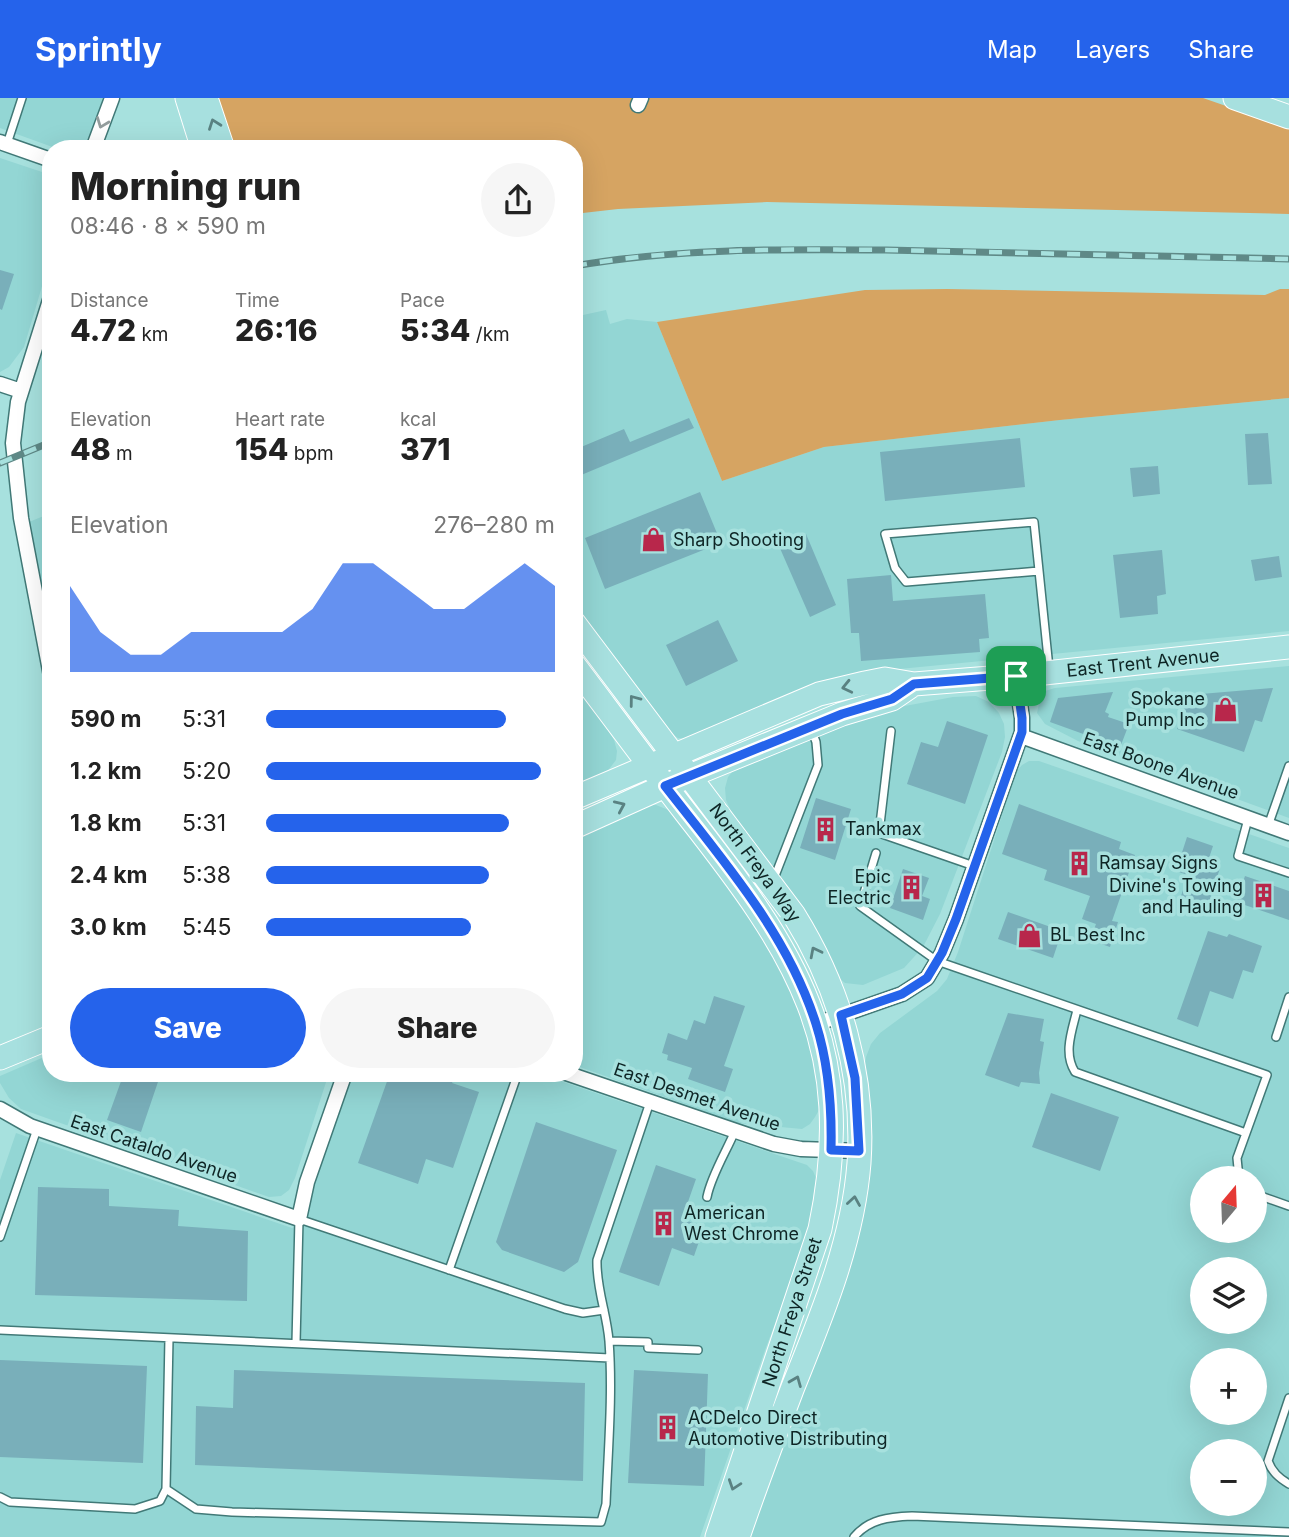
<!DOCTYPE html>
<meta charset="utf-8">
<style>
:root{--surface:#fff;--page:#f6f6f6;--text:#222;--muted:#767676;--accent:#2563eb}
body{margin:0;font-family:Inter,sans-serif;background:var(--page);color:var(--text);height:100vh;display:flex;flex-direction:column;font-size:26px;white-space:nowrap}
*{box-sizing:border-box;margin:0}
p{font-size:23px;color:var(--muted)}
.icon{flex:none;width:38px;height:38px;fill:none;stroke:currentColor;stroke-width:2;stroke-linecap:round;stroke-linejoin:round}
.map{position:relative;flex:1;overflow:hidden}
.side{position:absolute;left:42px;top:42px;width:541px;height:942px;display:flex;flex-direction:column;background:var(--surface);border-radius:28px;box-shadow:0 7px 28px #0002}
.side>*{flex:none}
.needle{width:46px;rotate:19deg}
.buttons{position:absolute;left:1190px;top:1068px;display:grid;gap:14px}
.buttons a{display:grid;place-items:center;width:77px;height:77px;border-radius:50%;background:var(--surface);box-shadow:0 7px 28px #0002;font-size:35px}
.pin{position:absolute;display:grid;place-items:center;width:60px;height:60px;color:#fff;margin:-30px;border-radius:14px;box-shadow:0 4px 10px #0006}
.round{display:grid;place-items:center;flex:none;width:74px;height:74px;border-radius:37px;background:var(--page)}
.head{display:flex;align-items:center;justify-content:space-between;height:119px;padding:0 28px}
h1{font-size:38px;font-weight:800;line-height:52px}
.figures{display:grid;grid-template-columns:repeat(3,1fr);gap:10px;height:119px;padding:7px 28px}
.figures div{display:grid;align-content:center}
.figures b{font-size:30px;font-weight:800}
.figures small{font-size:19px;font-weight:400}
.figures p{font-size:19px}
.chart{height:196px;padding:14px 28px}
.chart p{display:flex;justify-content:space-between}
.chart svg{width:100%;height:126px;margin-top:7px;fill:var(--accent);opacity:.7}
.button{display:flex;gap:14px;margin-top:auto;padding:14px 28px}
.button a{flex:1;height:80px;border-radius:42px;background:var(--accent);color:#fff;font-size:28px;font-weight:800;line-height:80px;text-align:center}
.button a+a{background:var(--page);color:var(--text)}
ul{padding:0 28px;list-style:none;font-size:23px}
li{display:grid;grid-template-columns:112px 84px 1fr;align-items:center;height:52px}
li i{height:18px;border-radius:9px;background:var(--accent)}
header{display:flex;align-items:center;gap:42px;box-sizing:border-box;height:98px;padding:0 35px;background:var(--accent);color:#fff}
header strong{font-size:33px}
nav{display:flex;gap:38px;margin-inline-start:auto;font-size:24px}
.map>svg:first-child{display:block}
</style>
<header>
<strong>Sprintly</strong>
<nav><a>Map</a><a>Layers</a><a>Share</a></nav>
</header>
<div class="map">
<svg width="1289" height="1439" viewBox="0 0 1289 1439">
<rect width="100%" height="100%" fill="#a7e1de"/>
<!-- built -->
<path fill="#93d6d4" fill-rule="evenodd" d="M0 0H103L89 40 80 51H58L0 30Z
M0 60 51 77V158L24 249 9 269 0 274Z
M606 212 610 226 627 221 657 224 722 383 824 349 1060 322 1289 300V533L889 572 690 641 678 640 669 634 574 515V219Z
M51 415V537L29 424Z
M1289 568V720L1078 643 1045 626 1037 615 1041 597 1045 593 1055 590Z
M574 585 601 621 614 642 617 653 616 662 606 675 574 690Z
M976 598 989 604 999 615 1004 626 1005 639 1002 654 940 816 923 849 904 870 863 887 845 885 837 878 732 715 726 702 725 690 728 679 733 673 740 670 878 613 953 599Z
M1029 663H1039L1289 750V1439H745L824 1235 866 959 871 946 880 935 937 893 947 881 958 854 1016 674 1022 667ZM1202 1080H1255V1132H1202ZM1202 1171H1255V1223H1202ZM1202 1262H1255V1314H1202ZM1202 1353H1255V1405H1202Z
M648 707H656L671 713 763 835 798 905 813 952 819 993V1012L815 1019 810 1026 802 1031 738 1025 574 967V738Z
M51 956V975H329L295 1080 289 1092 281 1098 269 1099 21 1011 9 1000 0 985V978Z
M349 975H537L807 1067 813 1073 816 1080 809 1128 800 1160 765 1252 700 1439H0V1082L16 1035 292 1130 297 1128 305 1118 313 1095V1081Z"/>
<!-- green -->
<path fill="#d6a462" d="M217 0H1203L1289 30V116L767 104 618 111 574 116V51H234Z
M947 191 1265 197 1280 191H1289V300L1060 322 824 349 722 383 657 224 865 192Z"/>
<!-- building -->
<path fill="#79afba" d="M0 172 14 176 2 212 0 211Z
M689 320 694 330 574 380V352L624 331 630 344Z
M1268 335 1272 386 1248 387 1245 336Z
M1020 340 1025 389 885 403 880 354Z
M1158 368 1160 396 1133 399 1130 370Z
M700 394 721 445 605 491 585 440Z
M806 436 836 507 810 519 779 448Z
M1162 452 1166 496 1157 498 1158 516 1120 520 1113 457Z
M1279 458 1282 479 1255 483 1251 462Z
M891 477 893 503 985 496 989 540 979 541 980 554 861 563 859 535H851L847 481Z
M718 522 738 563 686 588 666 547Z
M1273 590 1262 624 1255 622 1244 654 1177 631 1189 597Z
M1113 594 1105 614 1109 616 1108 619 1129 626 1121 647 1115 645 1114 647 1050 624 1058 600Z
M947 623 988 637 965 706 907 686 921 644 938 649Z
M816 700 851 711 835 762 800 750Z
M1019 706 1121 744 1119 751 1135 757 1112 823 1118 824 1110 849 1090 842 1096 826 1082 821 1090 798 1044 782 1047 772 1002 756Z
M1187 739 1213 748 1207 766 1220 770 1206 813 1179 804 1188 777 1176 773Z
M903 771 929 780 922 798 930 801 923 822 890 810Z
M1245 778 1289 793V822L1236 804Z
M1008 814 1062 833 1053 860 998 841Z
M1208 833 1227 839 1229 836 1262 848 1253 875 1243 872 1233 901 1210 893 1198 929 1177 921Z
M714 898 745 908 724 968 733 971 725 994 688 981 692 970 667 962 668 957 662 955 668 935 687 942 694 922 705 926Z
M1008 915 1044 921 1040 943 1044 944 1039 975 1040 986 1021 984 1019 989 985 977Z
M124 975H161L141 1034 107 1022Z
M390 975H443L455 979 452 985 479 994 453 1070 426 1061 418 1086 358 1065Z
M1051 995 1119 1019 1100 1073 1032 1049Z
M536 1024 617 1052 578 1164 564 1174 502 1152 496 1144Z
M656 1067 696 1081 682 1121 704 1129 694 1158 672 1150 659 1188 619 1174Z
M38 1089 109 1091V1108L179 1112 178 1128 248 1133 247 1203 35 1197Z
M0 1262 147 1268 143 1365 0 1359Z
M234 1272 585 1285 583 1383 195 1367 196 1308 233 1310Z
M634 1272 708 1276 704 1388 628 1385Z"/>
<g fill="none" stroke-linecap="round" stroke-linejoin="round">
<defs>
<path id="service" d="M7 46 22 0
M1039 473 906 484 895 470 885 436 1034 424 1049 570
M891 633 879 735 974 768
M1248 721 1238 758 1289 775
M1268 728 1289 668
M876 755 860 808 937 863 1267 977 1237 1060 1239 1080
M773 783 818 667 816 644 812 633
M1077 912C1072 933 1063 955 1075 974L1246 1035
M1276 939 1289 899
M1255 1096 1289 1108
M707 1099C711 1078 726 1054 735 1033
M0 1139 37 1031
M449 1172 518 975
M0 1232 610 1260
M609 1243 648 1244V1250L698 1252
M296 1245 299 1121 565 1211 583 1215 604 1212
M1289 1300 1268 1363C1272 1374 1279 1380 1289 1386
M166 1391 196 1411 232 1414 601 1424 606 1406C608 1352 613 1296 609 1243 607 1216 596 1190 597 1162L650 1004
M0 1399 10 1404 135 1411 160 1403 166 1391 169 1240
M854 1439C869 1421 889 1419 912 1418L1289 1434"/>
<path id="minor" d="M638 7 641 0
M0 44 51 62
M93 51 112 0
M51 199 18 304 13 345 21 420 51 578
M0 286 21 293
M1021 638 1289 735
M816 926 902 896 927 880 942 855 956 821 1022 634V620L1016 578
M566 975 774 1046 801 1051 859 1053
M0 1011 30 1028 299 1121 307 1084 345 975"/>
<path id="primary" d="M187 0 203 51
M206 0 223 51
M1235 0 1289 19
M574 525 794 817C840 891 865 977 859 1065 853 1143 822 1217 793 1289 774 1339 755 1389 738 1439
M574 567C611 616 648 666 686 715 795 854 859 947 820 1131L717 1439
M574 700 819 596 865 585 885 581 914 586 1016 578 1289 549
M574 729 665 688 842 616 892 601 914 586
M0 960 51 939"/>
</defs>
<!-- service casing -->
<use href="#service" stroke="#417977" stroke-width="10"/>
<!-- minor casing -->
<use href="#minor" stroke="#417977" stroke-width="17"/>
<!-- primary casing -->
<use href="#primary" stroke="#fff" stroke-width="25"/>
<!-- service -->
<use href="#service" stroke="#fff" stroke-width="7"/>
<!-- minor -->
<use href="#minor" stroke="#fff" stroke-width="14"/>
<!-- primary -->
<use href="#primary" stroke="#a7e0df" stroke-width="23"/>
<defs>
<path id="rail" d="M574 168C678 150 781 151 886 152 1020 154 1155 159 1289 161
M0 365 51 344"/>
</defs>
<!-- rail casing -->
<use href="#rail" stroke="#5f8987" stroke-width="7"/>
<!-- rail -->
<use href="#rail" stroke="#a7e1de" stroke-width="4.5" stroke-dasharray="13" stroke-linecap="butt"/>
</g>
<!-- one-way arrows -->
<defs><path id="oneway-chevron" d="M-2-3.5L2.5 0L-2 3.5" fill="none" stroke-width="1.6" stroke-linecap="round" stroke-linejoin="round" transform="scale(1.75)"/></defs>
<use stroke="#939d9d" href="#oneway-chevron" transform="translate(102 25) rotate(111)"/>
<g stroke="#5a8282">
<use href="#oneway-chevron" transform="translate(214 26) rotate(-110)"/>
<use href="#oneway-chevron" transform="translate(847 589) rotate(167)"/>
<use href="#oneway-chevron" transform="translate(634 602) rotate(-127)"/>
<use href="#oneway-chevron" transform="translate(620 708) rotate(-24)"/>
<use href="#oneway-chevron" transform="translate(815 854) rotate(-117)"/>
<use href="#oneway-chevron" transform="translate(854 1103) rotate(-81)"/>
<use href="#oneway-chevron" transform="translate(796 1283) rotate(-68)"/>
<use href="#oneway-chevron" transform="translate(734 1387) rotate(109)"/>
</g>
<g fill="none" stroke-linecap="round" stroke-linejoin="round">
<defs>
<path id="route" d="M1016 578 1022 620V634L956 821 942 855 927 880 902 896 841 917 855 980 859 1053 831 1052C832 1009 829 967 816 926 788 836 722 761 665 688L842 616 892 601 914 586Z"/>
</defs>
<!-- route casing -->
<use href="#route" stroke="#fff" stroke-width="14"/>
<!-- route -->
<use href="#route" stroke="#2563eb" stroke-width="9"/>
</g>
<!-- icons -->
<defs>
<symbol id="shop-bare" viewBox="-9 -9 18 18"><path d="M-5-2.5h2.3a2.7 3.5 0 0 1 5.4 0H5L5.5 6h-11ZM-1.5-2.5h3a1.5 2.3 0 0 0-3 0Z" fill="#b8274b" stroke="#a7e1de" stroke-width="2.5" paint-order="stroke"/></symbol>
<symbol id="building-bare" viewBox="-9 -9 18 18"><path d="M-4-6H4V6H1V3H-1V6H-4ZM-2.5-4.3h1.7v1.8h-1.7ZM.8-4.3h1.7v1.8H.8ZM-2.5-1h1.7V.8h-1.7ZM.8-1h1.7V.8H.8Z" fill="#b8274b" stroke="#a7e1de" stroke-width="2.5" paint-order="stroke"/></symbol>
</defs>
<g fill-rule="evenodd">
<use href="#shop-bare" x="636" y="424" width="35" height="35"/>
<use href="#shop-bare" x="1208" y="594" width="35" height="35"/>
<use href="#building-bare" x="808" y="714" width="35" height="35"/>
<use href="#building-bare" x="1062" y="748" width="35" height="35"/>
<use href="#building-bare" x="894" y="772" width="35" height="35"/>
<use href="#building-bare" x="1246" y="780" width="35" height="35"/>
<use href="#shop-bare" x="1012" y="820" width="35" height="35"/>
<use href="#building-bare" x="646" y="1108" width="35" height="35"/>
<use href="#building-bare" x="650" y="1312" width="35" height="35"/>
</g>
<g text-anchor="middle" stroke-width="7" stroke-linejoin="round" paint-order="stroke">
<!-- poi labels -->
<g font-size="18" fill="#0e2525" stroke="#a7e1de" text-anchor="start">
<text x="673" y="448">Sharp Shooting</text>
<text x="1205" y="607" text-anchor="end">Spokane<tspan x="1205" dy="21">Pump Inc</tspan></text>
<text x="845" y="737">Tankmax</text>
<text x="1099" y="771">Ramsay Signs</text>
<text x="891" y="785" text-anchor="end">Epic<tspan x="891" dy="21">Electric</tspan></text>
<text x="1243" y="794" text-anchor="end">Divine's Towing<tspan x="1243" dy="21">and Hauling</tspan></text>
<text x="1050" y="843">BL Best Inc</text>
<text x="684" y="1121">American<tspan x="684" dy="21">West Chrome</tspan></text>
<text x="688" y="1326">ACDelco Direct<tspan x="688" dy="21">Automotive Distributing</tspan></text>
</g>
<!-- street labels -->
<g font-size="18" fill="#0e2525" stroke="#a7e1de">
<text transform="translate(1143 565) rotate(-6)" y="6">East Trent Avenue</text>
<text transform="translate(1161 668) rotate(20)" y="6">East Boone Avenue</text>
<text transform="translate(755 765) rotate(54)" y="6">North Freya Way</text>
<text transform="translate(697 999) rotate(19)" y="6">East Desmet Avenue</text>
<text transform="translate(154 1051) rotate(19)" y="6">East Cataldo Avenue</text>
<text transform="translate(792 1214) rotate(-72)" y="6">North Freya Street</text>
</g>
</g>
</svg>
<div class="buttons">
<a><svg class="needle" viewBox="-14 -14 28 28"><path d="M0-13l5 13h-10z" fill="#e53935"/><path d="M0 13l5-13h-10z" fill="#767676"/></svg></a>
<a><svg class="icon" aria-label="layers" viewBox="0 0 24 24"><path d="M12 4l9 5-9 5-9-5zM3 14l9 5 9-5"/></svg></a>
<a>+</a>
<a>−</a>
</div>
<div class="pin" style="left:1016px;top:578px;background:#1e9e55"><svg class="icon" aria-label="arrive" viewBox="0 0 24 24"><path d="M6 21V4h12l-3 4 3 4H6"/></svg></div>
<section class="side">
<div class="head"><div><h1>Morning run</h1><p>08:46 · 8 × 590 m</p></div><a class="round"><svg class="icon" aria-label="share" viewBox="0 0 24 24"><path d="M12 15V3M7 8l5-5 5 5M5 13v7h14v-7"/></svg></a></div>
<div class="figures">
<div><p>Distance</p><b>4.72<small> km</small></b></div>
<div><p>Time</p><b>26:16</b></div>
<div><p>Pace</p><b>5:34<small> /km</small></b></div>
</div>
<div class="figures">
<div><p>Elevation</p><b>48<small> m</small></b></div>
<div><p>Heart rate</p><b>154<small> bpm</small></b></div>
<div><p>kcal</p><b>371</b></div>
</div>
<div class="chart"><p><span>Elevation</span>276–280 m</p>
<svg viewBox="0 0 160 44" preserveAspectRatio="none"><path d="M0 44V14L10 30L20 38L30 38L40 30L50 30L60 30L70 30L80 22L90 6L100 6L110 14L120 22L130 22L140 14L150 6L160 14V44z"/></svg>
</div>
<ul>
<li><b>590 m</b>5:31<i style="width:83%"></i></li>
<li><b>1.2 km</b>5:20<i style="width:95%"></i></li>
<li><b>1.8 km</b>5:31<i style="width:84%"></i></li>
<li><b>2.4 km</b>5:38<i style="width:77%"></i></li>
<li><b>3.0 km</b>5:45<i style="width:71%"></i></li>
</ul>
<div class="button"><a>Save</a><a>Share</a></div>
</section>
</div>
